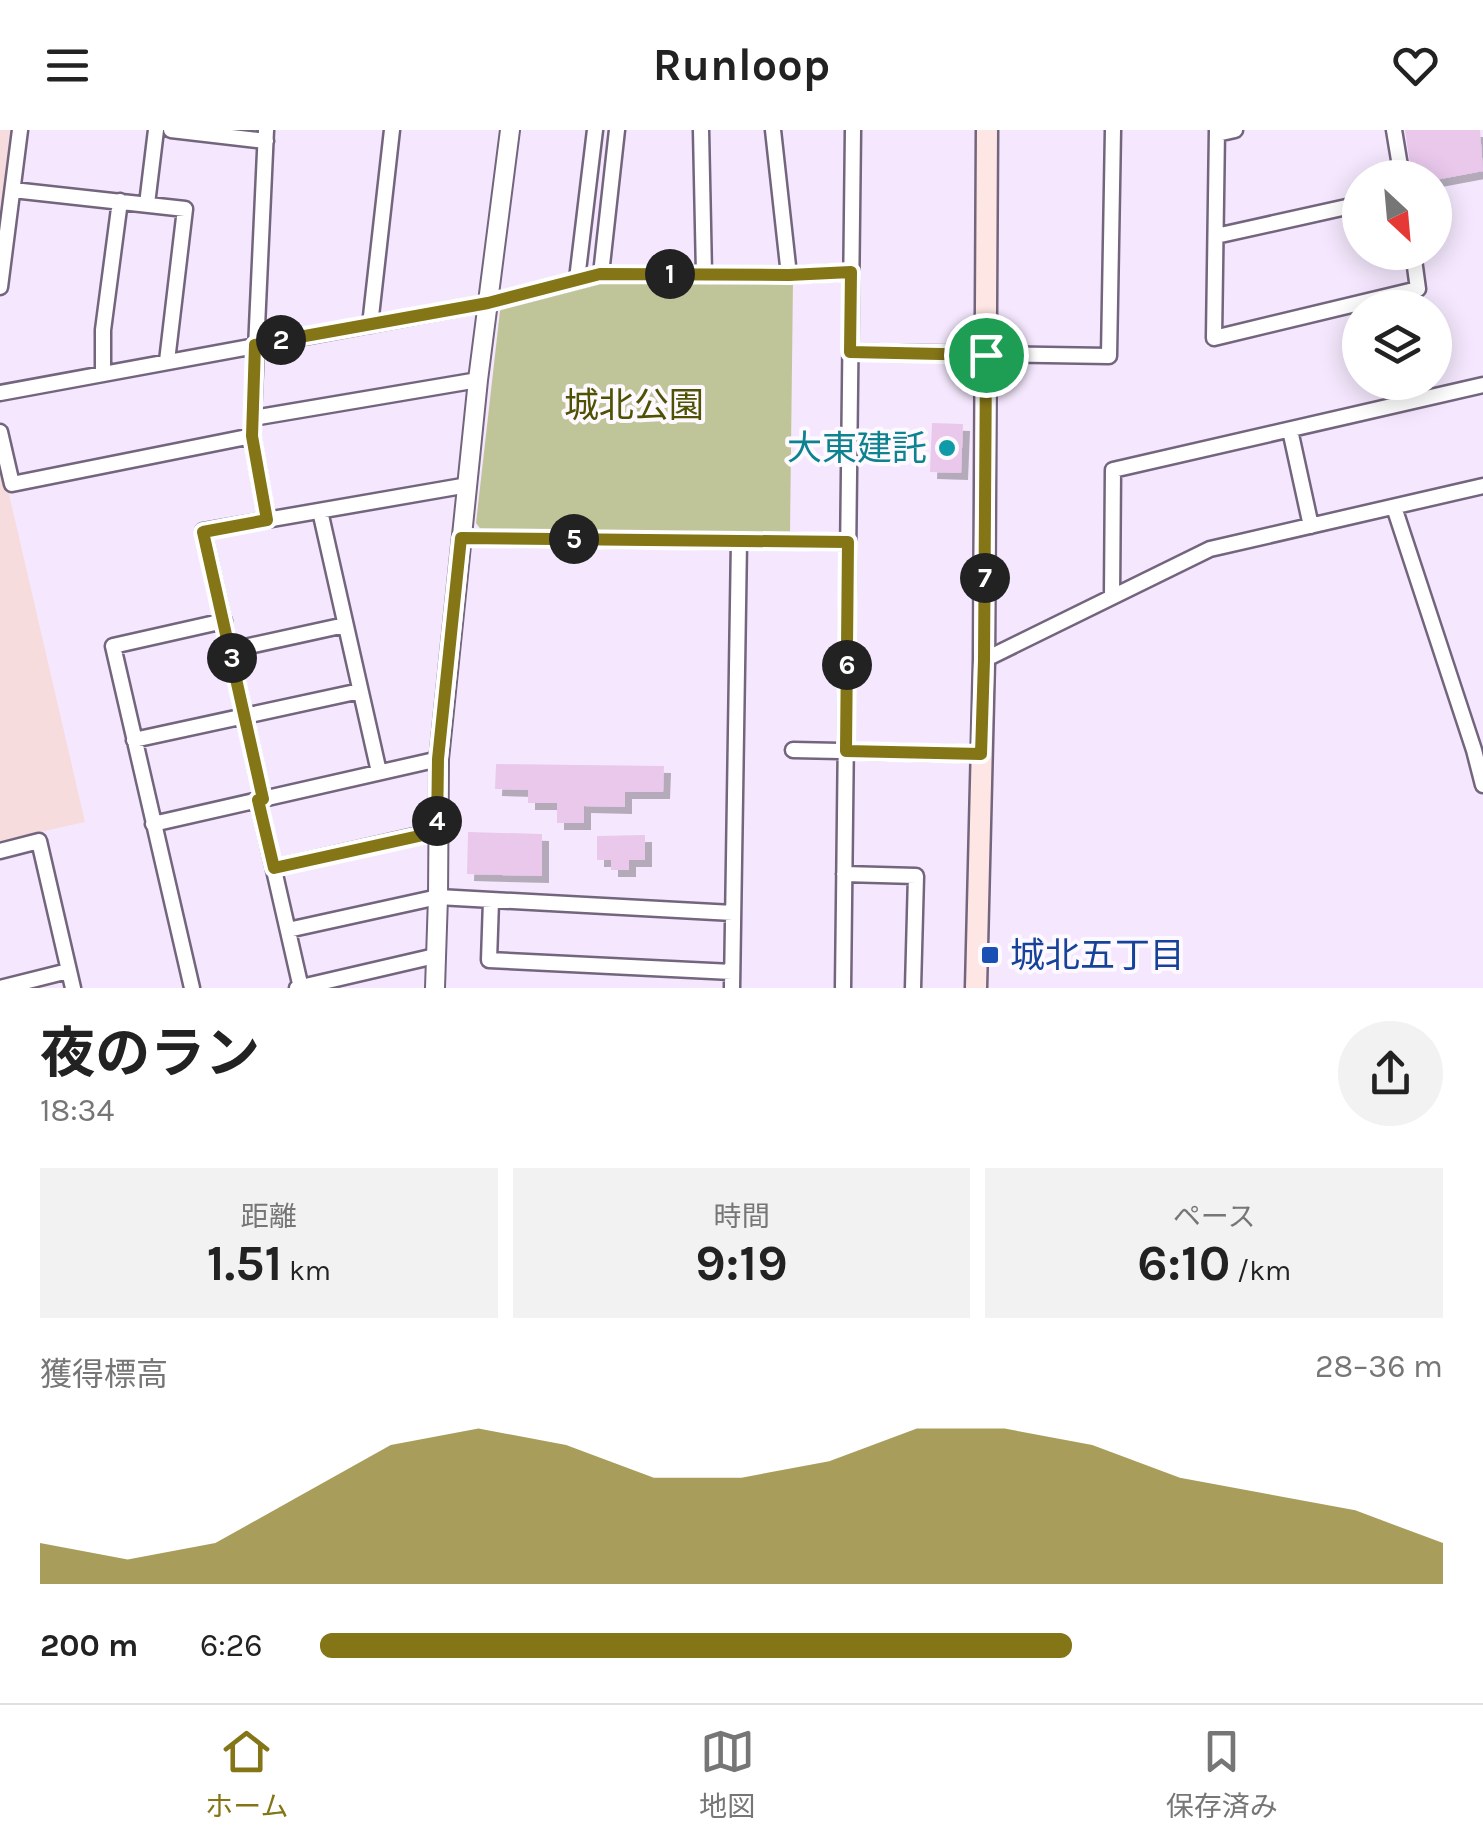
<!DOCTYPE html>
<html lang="ja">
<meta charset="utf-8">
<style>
:root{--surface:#fff;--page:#f2f2f2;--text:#222;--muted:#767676;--line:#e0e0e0;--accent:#847517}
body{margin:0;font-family:Karla,"Noto Sans JP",sans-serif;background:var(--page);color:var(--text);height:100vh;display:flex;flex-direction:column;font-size:38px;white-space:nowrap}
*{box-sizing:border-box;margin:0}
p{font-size:32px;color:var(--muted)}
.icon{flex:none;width:55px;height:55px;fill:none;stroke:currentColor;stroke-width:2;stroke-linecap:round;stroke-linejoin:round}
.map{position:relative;height:858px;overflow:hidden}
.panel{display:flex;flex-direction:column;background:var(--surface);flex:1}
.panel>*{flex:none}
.needle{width:65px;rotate:154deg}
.buttons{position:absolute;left:1342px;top:30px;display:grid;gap:20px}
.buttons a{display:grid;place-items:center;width:110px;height:110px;border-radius:50%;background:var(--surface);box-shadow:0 5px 25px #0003;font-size:50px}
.pin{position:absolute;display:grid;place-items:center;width:85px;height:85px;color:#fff;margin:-42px;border:5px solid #fff;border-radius:50%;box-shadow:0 2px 10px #0007}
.km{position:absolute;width:50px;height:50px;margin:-25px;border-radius:50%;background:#222;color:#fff;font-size:28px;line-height:50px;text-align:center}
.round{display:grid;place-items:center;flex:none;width:105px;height:105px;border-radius:52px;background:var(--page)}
.headline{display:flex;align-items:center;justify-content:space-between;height:170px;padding:0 40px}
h1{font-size:55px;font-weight:700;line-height:75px}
.figures{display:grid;grid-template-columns:repeat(3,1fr);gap:15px;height:170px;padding:10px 40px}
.figures div{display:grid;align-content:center;border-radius:0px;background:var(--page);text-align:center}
.figures b{font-size:50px;font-weight:700}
.figures small{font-size:28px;font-weight:400}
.figures p{font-size:28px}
.chart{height:280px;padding:20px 40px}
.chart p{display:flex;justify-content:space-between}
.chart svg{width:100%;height:180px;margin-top:10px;fill:var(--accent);opacity:.7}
ul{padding:0 40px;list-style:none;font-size:32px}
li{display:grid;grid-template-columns:160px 120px 1fr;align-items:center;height:75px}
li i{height:25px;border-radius:12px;background:var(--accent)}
header{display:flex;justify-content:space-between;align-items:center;height:130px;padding:0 40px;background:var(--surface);font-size:45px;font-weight:700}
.tabs{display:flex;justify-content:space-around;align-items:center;height:140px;border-top:2px solid var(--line);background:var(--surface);font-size:28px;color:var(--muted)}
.tabs a{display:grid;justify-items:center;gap:5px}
.tabs .active{color:var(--accent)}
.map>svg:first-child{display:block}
</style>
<header><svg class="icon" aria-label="menu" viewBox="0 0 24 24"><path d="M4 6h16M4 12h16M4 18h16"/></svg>Runloop<svg class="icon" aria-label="heart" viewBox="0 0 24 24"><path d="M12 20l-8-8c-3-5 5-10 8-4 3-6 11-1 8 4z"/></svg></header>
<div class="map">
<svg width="1483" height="858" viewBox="0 0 1483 858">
<defs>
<filter id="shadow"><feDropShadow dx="7" dy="7" stdDeviation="0" flood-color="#0004"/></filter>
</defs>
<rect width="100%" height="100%" fill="#f5e8fe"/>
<!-- industrial -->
<path fill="#f7dcde" d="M0 0H13L0 110Z
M0 325 85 692 0 711Z"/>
<!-- green -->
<path fill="#c0c499" d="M627 148 793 151 790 403 788 405 482 401 476 393 500 181 506 174 587 153Z"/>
<!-- building -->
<path fill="#e9c8ec" filter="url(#shadow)" d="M1405 0H1480L1483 41 1435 50V48H1412Z
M932 293 963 294 961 343 930 342Z
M496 634 664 636 663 662H625V677L584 676V693H557V673H528V660L495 659Z
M468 702 542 704V746L467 744Z
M645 705V730H629V740H611V730H597V706Z"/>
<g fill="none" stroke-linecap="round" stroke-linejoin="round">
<defs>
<path id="minor" d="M171 0 266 11
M266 0 252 306 267 390
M701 0 704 144
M773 0 789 145
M1217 0 1214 208 1418 159 1413 122
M1394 0 1402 48
M1217 4 1235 0
M13 60 185 79 167 231
M147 74 156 0
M1216 106 1360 74
M601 144 617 0
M577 149 595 0
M0 157 20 0
M370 195 392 0
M850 222 1109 226 1113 0
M103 244V200L120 71
M0 263 488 173 601 144 789 145 851 142
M253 288 478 250
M1290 300 1311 396
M0 302 12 354 252 306
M1394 377 1474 620 1483 655
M320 381 379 642
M461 408 848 412
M1112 466 1113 340 1483 255
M231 520 345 495
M984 530 1210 419 1483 356
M134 610 360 561
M793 620 981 624
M263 669 203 401 468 355
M258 670 301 858
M153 694 439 629
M0 721 39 711 73 858
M274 738 437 701
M844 744 916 746 913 858
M491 771 489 830 732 842
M288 800 438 767 733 783
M0 858 68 841
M192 858 113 516 224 491
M297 858 435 826
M732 858 739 411
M843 858 853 0"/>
<path id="tertiary" d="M435 858 438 767 439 629 478 250 510 0"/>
<path id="secondary" d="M976 858 984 530 987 0"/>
</defs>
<!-- minor casing -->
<use href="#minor" stroke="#73657d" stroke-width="19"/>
<!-- tertiary casing -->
<use href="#tertiary" stroke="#73657d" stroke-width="22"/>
<!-- secondary casing -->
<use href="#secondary" stroke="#73657d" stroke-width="25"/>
<!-- minor -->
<use href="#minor" stroke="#fff" stroke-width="14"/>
<!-- tertiary -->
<use href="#tertiary" stroke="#fff" stroke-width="18"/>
<!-- secondary -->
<use href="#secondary" stroke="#fde6e3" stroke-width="20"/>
</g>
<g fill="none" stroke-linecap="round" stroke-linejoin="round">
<defs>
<path id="route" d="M851 142 850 222 986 225 984 530 981 624 846 621 848 412 461 408 438 629 437 702 274 738 258 670 263 669 203 402 267 390 252 306 255 215 488 173 600 144 789 145Z"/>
</defs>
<!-- route casing -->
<use href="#route" stroke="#fff" stroke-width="20"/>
<!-- route -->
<use href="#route" stroke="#847517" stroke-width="12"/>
</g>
<!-- markers -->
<circle fill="#0f9aa8" stroke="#fdf9ff" stroke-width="4" cx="947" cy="318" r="10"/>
<rect fill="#1a4fb4" stroke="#fdf9ff" stroke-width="4" x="980" y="815" width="20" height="20" rx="5"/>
<g text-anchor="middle" stroke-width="8" stroke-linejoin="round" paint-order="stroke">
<!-- park labels -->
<g font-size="35" fill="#4f5203" stroke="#fdf9ff">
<text x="634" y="287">城北公園</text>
</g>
<!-- culture labels -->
<g font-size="35" fill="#0d838f" stroke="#fdf9ff" text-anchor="end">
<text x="927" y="330">大東建託</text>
</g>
<!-- transit labels -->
<g font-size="35" fill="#164399" stroke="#fdf9ff" text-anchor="start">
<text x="1010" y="837">城北五丁目</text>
</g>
</g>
</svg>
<div class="buttons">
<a><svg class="needle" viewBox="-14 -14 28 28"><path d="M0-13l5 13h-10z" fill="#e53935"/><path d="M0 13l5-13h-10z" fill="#767676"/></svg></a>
<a><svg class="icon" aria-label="layers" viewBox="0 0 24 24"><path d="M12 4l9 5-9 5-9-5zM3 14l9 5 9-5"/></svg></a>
</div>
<div class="pin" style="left:986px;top:225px;background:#1e9e55"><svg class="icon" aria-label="arrive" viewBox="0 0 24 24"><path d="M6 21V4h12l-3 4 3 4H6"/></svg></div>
<b class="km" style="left:670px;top:144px">1</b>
<b class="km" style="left:281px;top:210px">2</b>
<b class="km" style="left:232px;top:528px">3</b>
<b class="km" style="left:437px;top:691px">4</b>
<b class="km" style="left:574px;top:409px">5</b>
<b class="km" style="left:847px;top:535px">6</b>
<b class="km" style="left:985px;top:448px">7</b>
</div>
<section class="panel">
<div class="headline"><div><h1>夜のラン</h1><p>18:34</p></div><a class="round"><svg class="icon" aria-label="share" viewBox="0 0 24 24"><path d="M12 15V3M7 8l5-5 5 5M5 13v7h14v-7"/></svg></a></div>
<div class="figures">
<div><p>距離</p><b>1.51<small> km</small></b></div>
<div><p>時間</p><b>9:19</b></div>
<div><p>ペース</p><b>6:10<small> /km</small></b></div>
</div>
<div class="chart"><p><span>獲得標高</span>28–36 m</p>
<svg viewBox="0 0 160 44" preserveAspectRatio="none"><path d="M0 44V34L10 38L20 34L30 22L40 10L50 6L60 10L70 18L80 18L90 14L100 6L110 6L120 10L130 18L140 22L150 26L160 34V44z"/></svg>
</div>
<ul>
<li><b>200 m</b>6:26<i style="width:67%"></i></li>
</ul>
</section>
<nav class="tabs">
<a class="active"><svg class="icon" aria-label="home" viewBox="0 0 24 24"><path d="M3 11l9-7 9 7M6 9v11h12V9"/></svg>ホーム</a>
<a><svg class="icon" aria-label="map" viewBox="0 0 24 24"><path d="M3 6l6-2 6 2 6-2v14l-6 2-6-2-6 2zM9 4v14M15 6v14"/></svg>地図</a>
<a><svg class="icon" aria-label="saved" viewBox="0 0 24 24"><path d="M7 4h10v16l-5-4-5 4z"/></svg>保存済み</a>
</nav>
